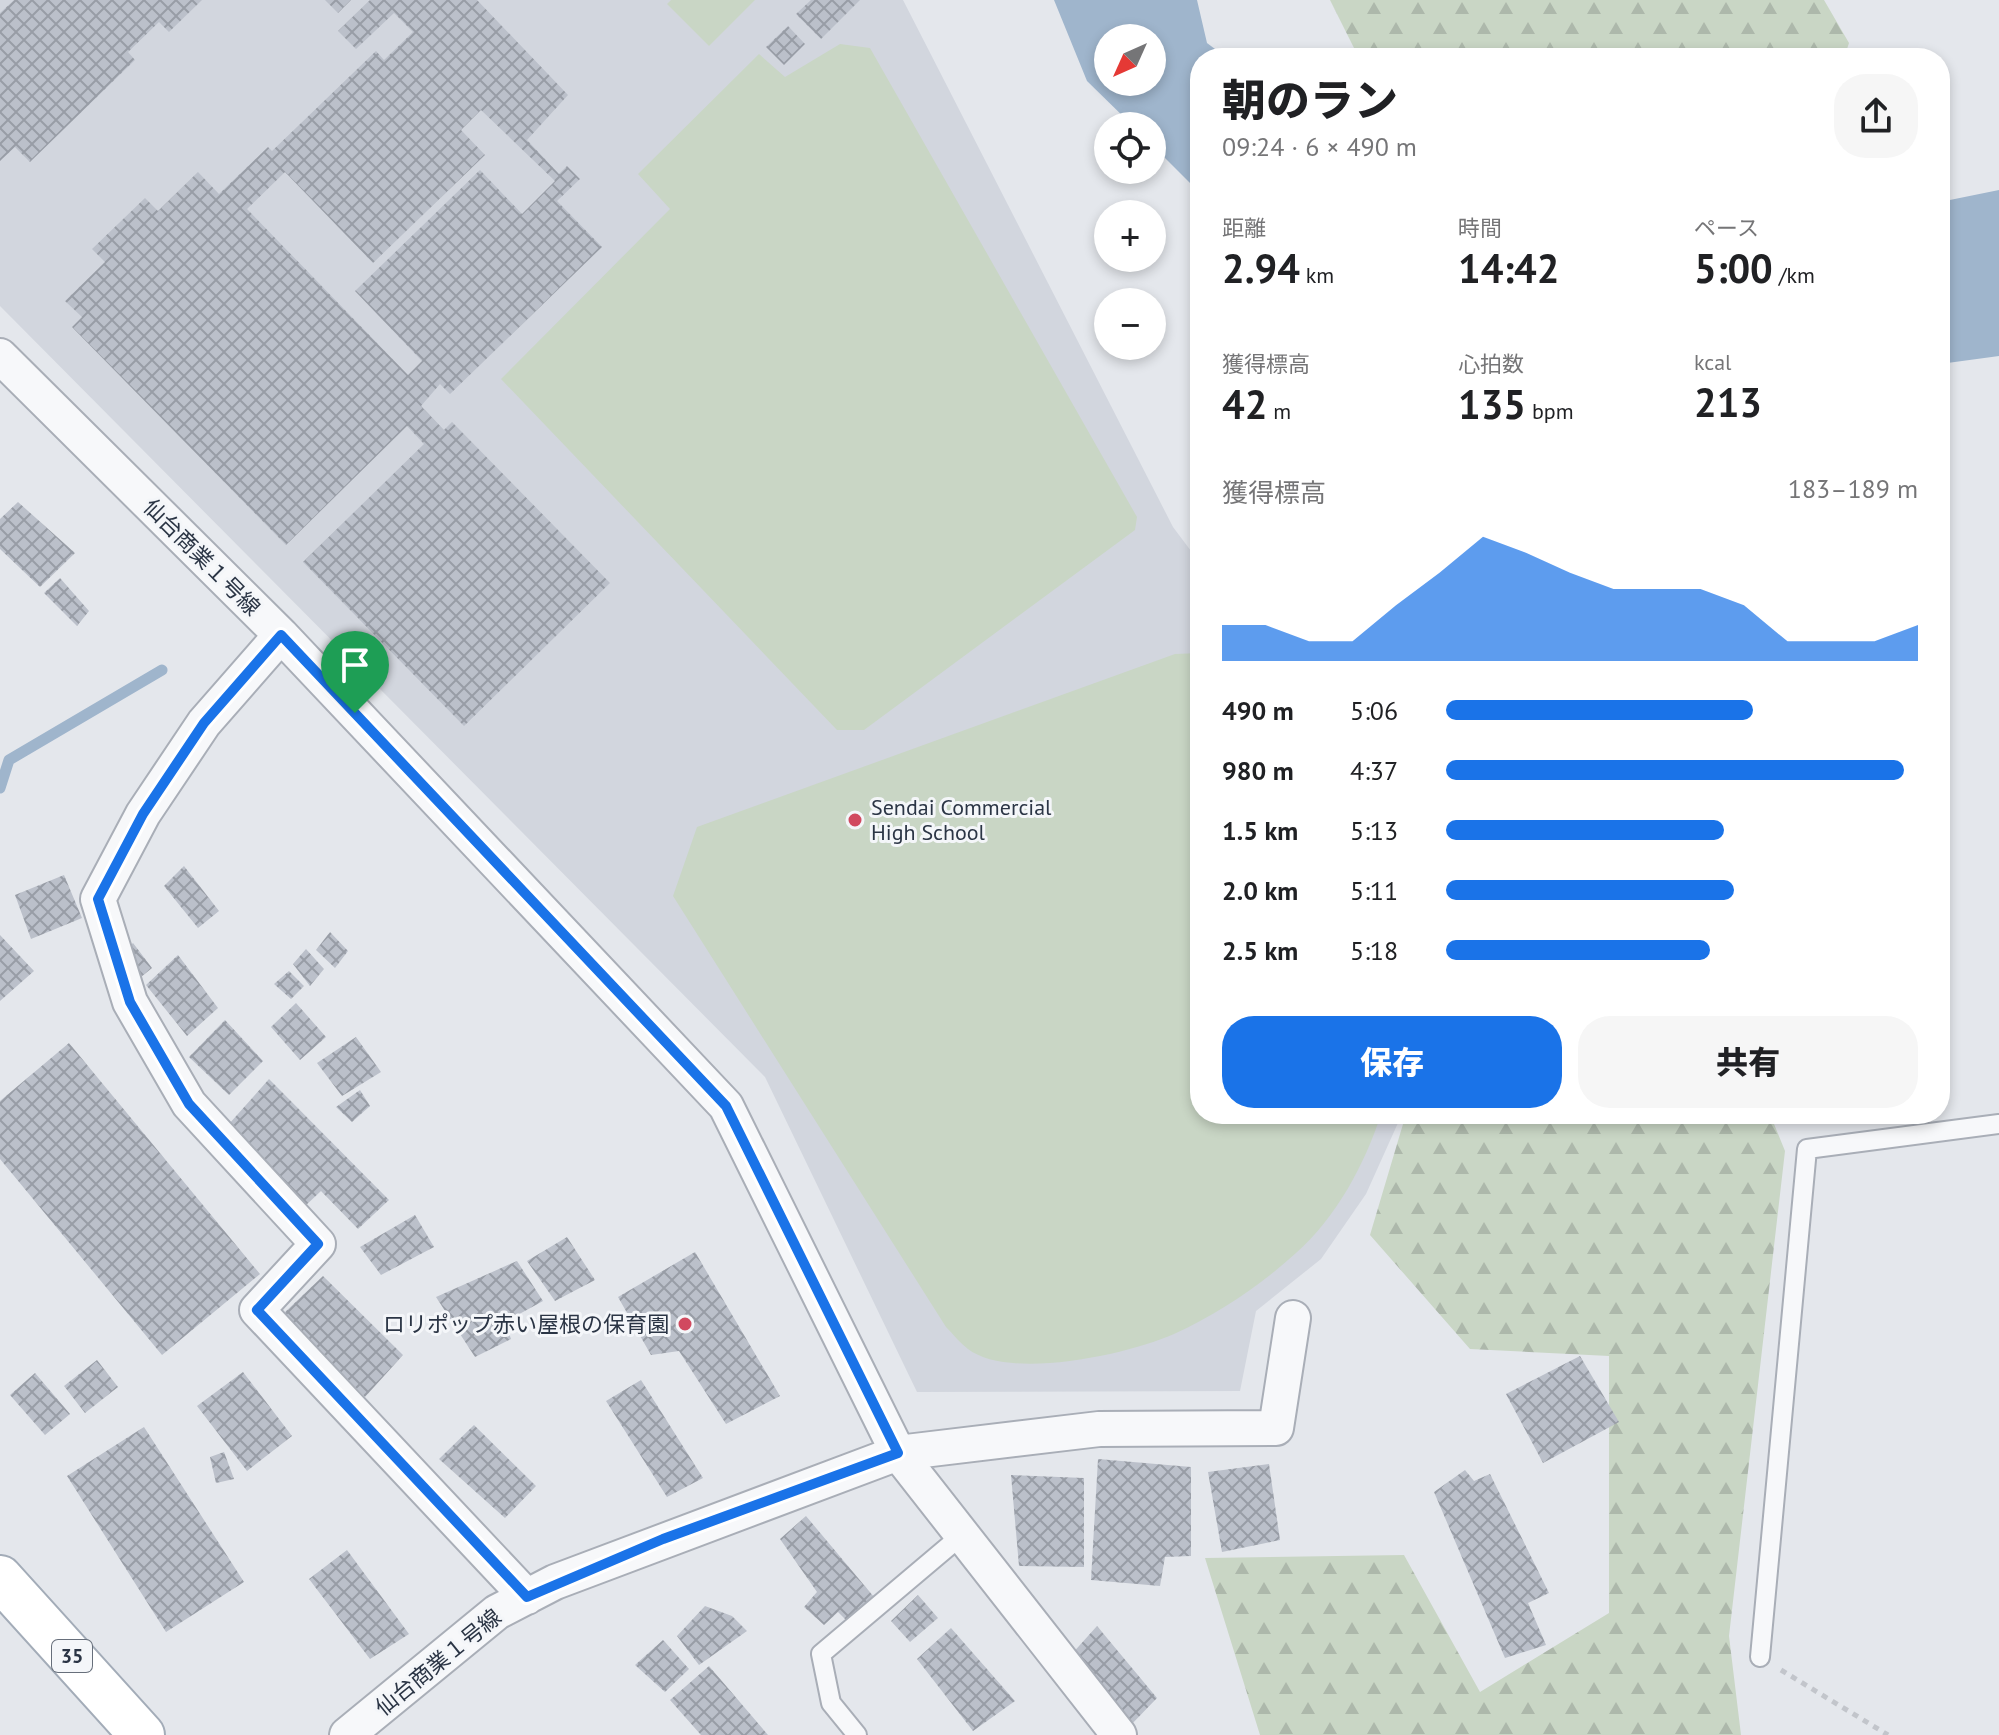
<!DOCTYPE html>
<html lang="ja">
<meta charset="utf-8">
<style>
:root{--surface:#fff;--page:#f6f6f6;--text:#202124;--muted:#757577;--accent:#1a73e8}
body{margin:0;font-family:"PT Sans","Noto Sans JP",sans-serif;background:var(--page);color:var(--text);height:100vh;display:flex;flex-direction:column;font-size:30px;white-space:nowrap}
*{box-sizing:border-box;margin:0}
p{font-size:26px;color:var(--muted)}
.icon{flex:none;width:44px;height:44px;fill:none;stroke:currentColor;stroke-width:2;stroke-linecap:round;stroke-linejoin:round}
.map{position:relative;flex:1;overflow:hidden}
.panel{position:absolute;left:1190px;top:48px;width:760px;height:1076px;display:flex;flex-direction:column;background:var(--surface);border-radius:32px;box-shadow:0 4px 12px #0003}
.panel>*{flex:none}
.needle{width:52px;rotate:225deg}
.fabs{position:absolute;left:1094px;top:24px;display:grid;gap:16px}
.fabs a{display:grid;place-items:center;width:72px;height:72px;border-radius:50%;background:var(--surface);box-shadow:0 4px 12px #0003;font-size:40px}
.pin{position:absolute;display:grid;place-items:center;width:68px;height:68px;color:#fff;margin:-82px -34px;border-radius:50% 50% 50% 0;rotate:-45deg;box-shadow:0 0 8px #0007}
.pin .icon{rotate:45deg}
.round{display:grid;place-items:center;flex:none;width:84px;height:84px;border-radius:32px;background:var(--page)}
.head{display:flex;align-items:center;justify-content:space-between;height:136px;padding:0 32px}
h1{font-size:44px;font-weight:800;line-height:60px}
.metrics{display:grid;grid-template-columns:repeat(3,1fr);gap:12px;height:136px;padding:8px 32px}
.metrics div{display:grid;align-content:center}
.metrics b{font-size:40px;font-weight:800}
.metrics small{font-size:22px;font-weight:400}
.metrics p{font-size:22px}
.chart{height:224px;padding:16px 32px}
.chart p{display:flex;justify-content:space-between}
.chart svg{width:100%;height:144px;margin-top:8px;fill:var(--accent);opacity:.7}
.primary-button{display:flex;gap:16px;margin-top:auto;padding:16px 32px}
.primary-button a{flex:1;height:92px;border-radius:32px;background:var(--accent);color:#fff;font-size:32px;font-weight:800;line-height:92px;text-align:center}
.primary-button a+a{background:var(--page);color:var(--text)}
ul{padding:0 32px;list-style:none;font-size:26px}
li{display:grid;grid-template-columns:128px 96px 1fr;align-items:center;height:60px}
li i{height:20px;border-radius:10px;background:var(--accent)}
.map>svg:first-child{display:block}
</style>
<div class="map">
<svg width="1999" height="1735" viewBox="0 0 1999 1735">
<defs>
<pattern id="forest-firs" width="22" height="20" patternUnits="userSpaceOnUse" patternTransform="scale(2)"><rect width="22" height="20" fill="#c9d6c5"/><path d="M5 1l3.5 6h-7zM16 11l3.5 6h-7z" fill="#adb8ab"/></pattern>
<pattern id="building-cross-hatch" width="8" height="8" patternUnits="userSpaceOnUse" patternTransform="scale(2)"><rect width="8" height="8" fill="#bbc0ca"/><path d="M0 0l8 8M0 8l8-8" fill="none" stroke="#989da6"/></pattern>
</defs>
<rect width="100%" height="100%" fill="#e4e7ec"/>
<!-- built -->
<path fill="#d2d6de" d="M0 0H903L1173 527 1200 563V1114H1402L1366 1194 1321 1259 1256 1311 1240 1391 917 1392 765 1077 0 306Z"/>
<!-- forest -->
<path fill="url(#forest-firs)" d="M1330 0H1824L1849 43 1844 58H1359Z
M1406 1114H1770L1785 1151 1729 1636 1741 1735H1260L1205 1558 1404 1555 1480 1692 1609 1613V1356L1470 1349 1370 1235Z"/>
<!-- garden -->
<path fill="#c9d6c5" d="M671 0H755L709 46 667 4Z
M840 44 870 48 1137 517 1135 530 864 730H837L501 379 670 209 638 174 759 54 785 77Z
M1200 653V1114H1381C1365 1164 1336 1218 1296 1253 1261 1285 1218 1314 1174 1334 1129 1354 1010 1381 968 1349 960 1343 953 1334 946 1327L673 896 697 827 1175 654Z"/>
<!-- water -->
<path fill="#9fb5cc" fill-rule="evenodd" d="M1054 0H1197L1207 43 1227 58H1200V193L1152 145V126H1133L1087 81ZM1108 38H1152V82H1108Z
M1999 190V356L1940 364V202Z"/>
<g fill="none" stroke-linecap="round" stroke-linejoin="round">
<!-- stream -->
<path stroke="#9fb5cc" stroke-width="11" d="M0 788 9 760 162 670"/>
</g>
<!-- building -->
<path fill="url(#building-cross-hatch)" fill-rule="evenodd" d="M14 0H202L169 32 159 22 128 52 135 60 30 162 15 147 0 161V13Z
M325 0H351L338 13Z
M370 0H477L568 95 527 140 559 174 567 166 580 179 557 201 602 247 450 394 440 384 421 406 444 430 452 422 610 583 464 726 303 562 424 444 407 426 286 545 72 327 82 317 65 301 105 262 92 249 145 198 158 211 198 172 219 194 268 147 272 151 376 51 384 60 413 32 394 13 356 49 338 31ZM481 110 555 181 522 214 480 170 355 291 422 361 408 375 247 209 285 172 373 263 485 155 461 130Z
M811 0H860L821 39 796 14Z
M788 26 805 44 784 65 766 47Z
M18 502 75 553 40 587 0 549V519Z
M60 578 89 611 77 626 44 593Z
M184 866 219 911 198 928 164 886Z
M64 875 82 918 31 939 15 895Z
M330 932 348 951 335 968 316 950Z
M0 935 34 971 0 1001Z
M133 943 152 968 141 977 123 952Z
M306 949 324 969 310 986 293 964Z
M178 955 218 1008 187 1036 146 985Z
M289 971 304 986 291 999 274 984Z
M296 1003 326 1037 300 1060 271 1027Z
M225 1020 263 1061 229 1095 189 1057Z
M356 1037 381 1072 342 1096 317 1063Z
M69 1043 260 1274 162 1355 0 1159V1101Z
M269 1079 389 1200 358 1229 321 1191 304 1207 229 1124Z
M360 1090 370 1106 352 1122 336 1107Z
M415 1215 434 1247 381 1275 360 1247Z
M567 1237 595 1280 555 1301 527 1261Z
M695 1252 780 1396 726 1424 679 1351 651 1355 618 1297Z
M517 1261 543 1301 505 1322 511 1339 475 1357 436 1297Z
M323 1276 403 1355 365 1397 283 1314Z
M1580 1356 1619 1422 1543 1463 1506 1394Z
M97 1360 118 1387 85 1413 64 1386Z
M243 1372 292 1436 247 1471 197 1406Z
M35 1373 70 1414 45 1435 10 1395Z
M641 1380 703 1478 667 1497 606 1401Z
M474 1425 536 1486 505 1518 439 1459Z
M144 1427 244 1582 166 1632 67 1476Z
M224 1452 234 1479 216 1483 210 1457Z
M1098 1459 1191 1467V1556L1165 1557 1160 1586 1091 1580Z
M1269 1464 1280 1540 1222 1552 1208 1472Z
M1465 1470 1474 1481 1490 1474 1549 1593 1528 1603 1546 1645 1505 1658 1434 1492Z
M1011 1475 1084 1478V1567L1019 1566Z
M806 1516 874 1597 846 1620 838 1612 824 1625 804 1607 817 1592 780 1539Z
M347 1550 409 1634 370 1659 309 1579Z
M918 1595 938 1618 910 1642 891 1621Z
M705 1606 732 1616 747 1631 699 1665 677 1636Z
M1097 1626 1157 1698 1128 1728 1070 1656Z
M951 1628 1015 1701 973 1731 917 1659Z
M663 1640 689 1669 665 1692 635 1665Z
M709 1666 768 1735H701L670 1700Z"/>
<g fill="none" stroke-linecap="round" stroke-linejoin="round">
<defs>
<path id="service" d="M1760 1657 1807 1149 1999 1124
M857 1735 831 1703 821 1654 962 1535"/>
<path id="minor" d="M0 356 281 635 726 1106 898 1453 555 1582 497 1612 347 1735
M281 635 204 723 143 814 98 899 130 1002 189 1104 318 1244 257 1310 527 1597
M898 1453 1099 1429 1276 1428 1293 1318
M898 1453 1119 1735"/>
<path id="primary" d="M0 1578 142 1735"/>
</defs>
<!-- service casing -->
<use href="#service" stroke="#a9aeb7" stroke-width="22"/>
<!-- minor casing -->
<use href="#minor" stroke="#a9aeb7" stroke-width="38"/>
<!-- primary casing -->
<use href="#primary" stroke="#a3acb8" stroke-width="48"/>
<!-- path -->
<path stroke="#c2c5cb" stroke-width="5" stroke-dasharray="6 6" stroke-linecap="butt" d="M1781 1670 1888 1735"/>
<!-- service -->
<use href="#service" stroke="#f7f8fa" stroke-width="18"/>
<!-- minor -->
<use href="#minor" stroke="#f7f8fa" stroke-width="34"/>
<!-- primary -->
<use href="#primary" stroke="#fff" stroke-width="44"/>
</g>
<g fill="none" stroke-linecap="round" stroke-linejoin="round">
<defs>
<path id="route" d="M281 635 726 1106 898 1453 663 1539 527 1597 257 1310 318 1244 189 1104 130 1002 98 899 143 814 204 723Z"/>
</defs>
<!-- route casing -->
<use href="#route" stroke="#fff" stroke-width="16"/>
<!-- route -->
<use href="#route" stroke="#1a73e8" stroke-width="10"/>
</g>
<!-- markers -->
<g fill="#d1495f" stroke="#f4f6f9" stroke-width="3">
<circle cx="855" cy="820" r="8"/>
<circle cx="685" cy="1324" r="8"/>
</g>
<g text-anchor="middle" stroke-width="6" stroke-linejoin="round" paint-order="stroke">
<!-- shield labels -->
<rect fill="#f4f6f9" stroke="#676f7b" stroke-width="2" x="52" y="1640" width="40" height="32" rx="6"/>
<g font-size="20" font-weight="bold" fill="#2b3545">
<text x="72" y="1663">35</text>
</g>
<!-- street labels -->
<g font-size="22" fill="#2b3545" stroke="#f4f6f9">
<text transform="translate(202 557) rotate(45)" y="8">仙台商業１号線</text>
<text transform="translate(438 1662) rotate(-39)" y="8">仙台商業１号線</text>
</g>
<!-- poi labels -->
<g font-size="22" fill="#2b3545" stroke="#f4f6f9" text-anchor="start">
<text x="871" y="815">Sendai Commercial<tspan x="871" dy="25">High School</tspan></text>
<text x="669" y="1332" text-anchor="end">ロリポップ赤い屋根の保育園</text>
</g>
</g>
</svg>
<div class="fabs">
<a><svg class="needle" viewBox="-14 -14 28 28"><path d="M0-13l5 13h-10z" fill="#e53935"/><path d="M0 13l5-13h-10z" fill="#757577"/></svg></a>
<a><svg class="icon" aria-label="locate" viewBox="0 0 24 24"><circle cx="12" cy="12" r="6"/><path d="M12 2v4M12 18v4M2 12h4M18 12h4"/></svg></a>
<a>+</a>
<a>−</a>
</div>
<div class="pin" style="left:355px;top:713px;background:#1e9e55"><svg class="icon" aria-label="arrive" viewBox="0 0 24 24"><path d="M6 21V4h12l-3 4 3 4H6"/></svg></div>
<section class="panel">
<div class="head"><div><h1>朝のラン</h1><p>09:24 · 6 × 490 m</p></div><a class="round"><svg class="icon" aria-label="share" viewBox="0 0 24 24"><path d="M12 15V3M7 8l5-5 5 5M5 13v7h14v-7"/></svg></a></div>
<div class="metrics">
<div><p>距離</p><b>2.94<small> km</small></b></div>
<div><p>時間</p><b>14:42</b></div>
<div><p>ペース</p><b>5:00<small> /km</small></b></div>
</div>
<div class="metrics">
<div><p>獲得標高</p><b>42<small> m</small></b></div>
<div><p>心拍数</p><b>135<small> bpm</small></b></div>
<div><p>kcal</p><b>213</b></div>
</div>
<div class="chart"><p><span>獲得標高</span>183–189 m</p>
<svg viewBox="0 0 160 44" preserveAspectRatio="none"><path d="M0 44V33L10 33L20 38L30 38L40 27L50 17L60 6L70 11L80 17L90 22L100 22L110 22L120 27L130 38L140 38L150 38L160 33V44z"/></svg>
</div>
<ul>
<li><b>490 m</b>5:06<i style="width:65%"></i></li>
<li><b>980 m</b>4:37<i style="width:97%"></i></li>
<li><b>1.5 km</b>5:13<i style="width:59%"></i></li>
<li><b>2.0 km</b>5:11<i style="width:61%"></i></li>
<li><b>2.5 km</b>5:18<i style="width:56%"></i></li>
</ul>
<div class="primary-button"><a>保存</a><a>共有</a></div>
</section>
</div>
